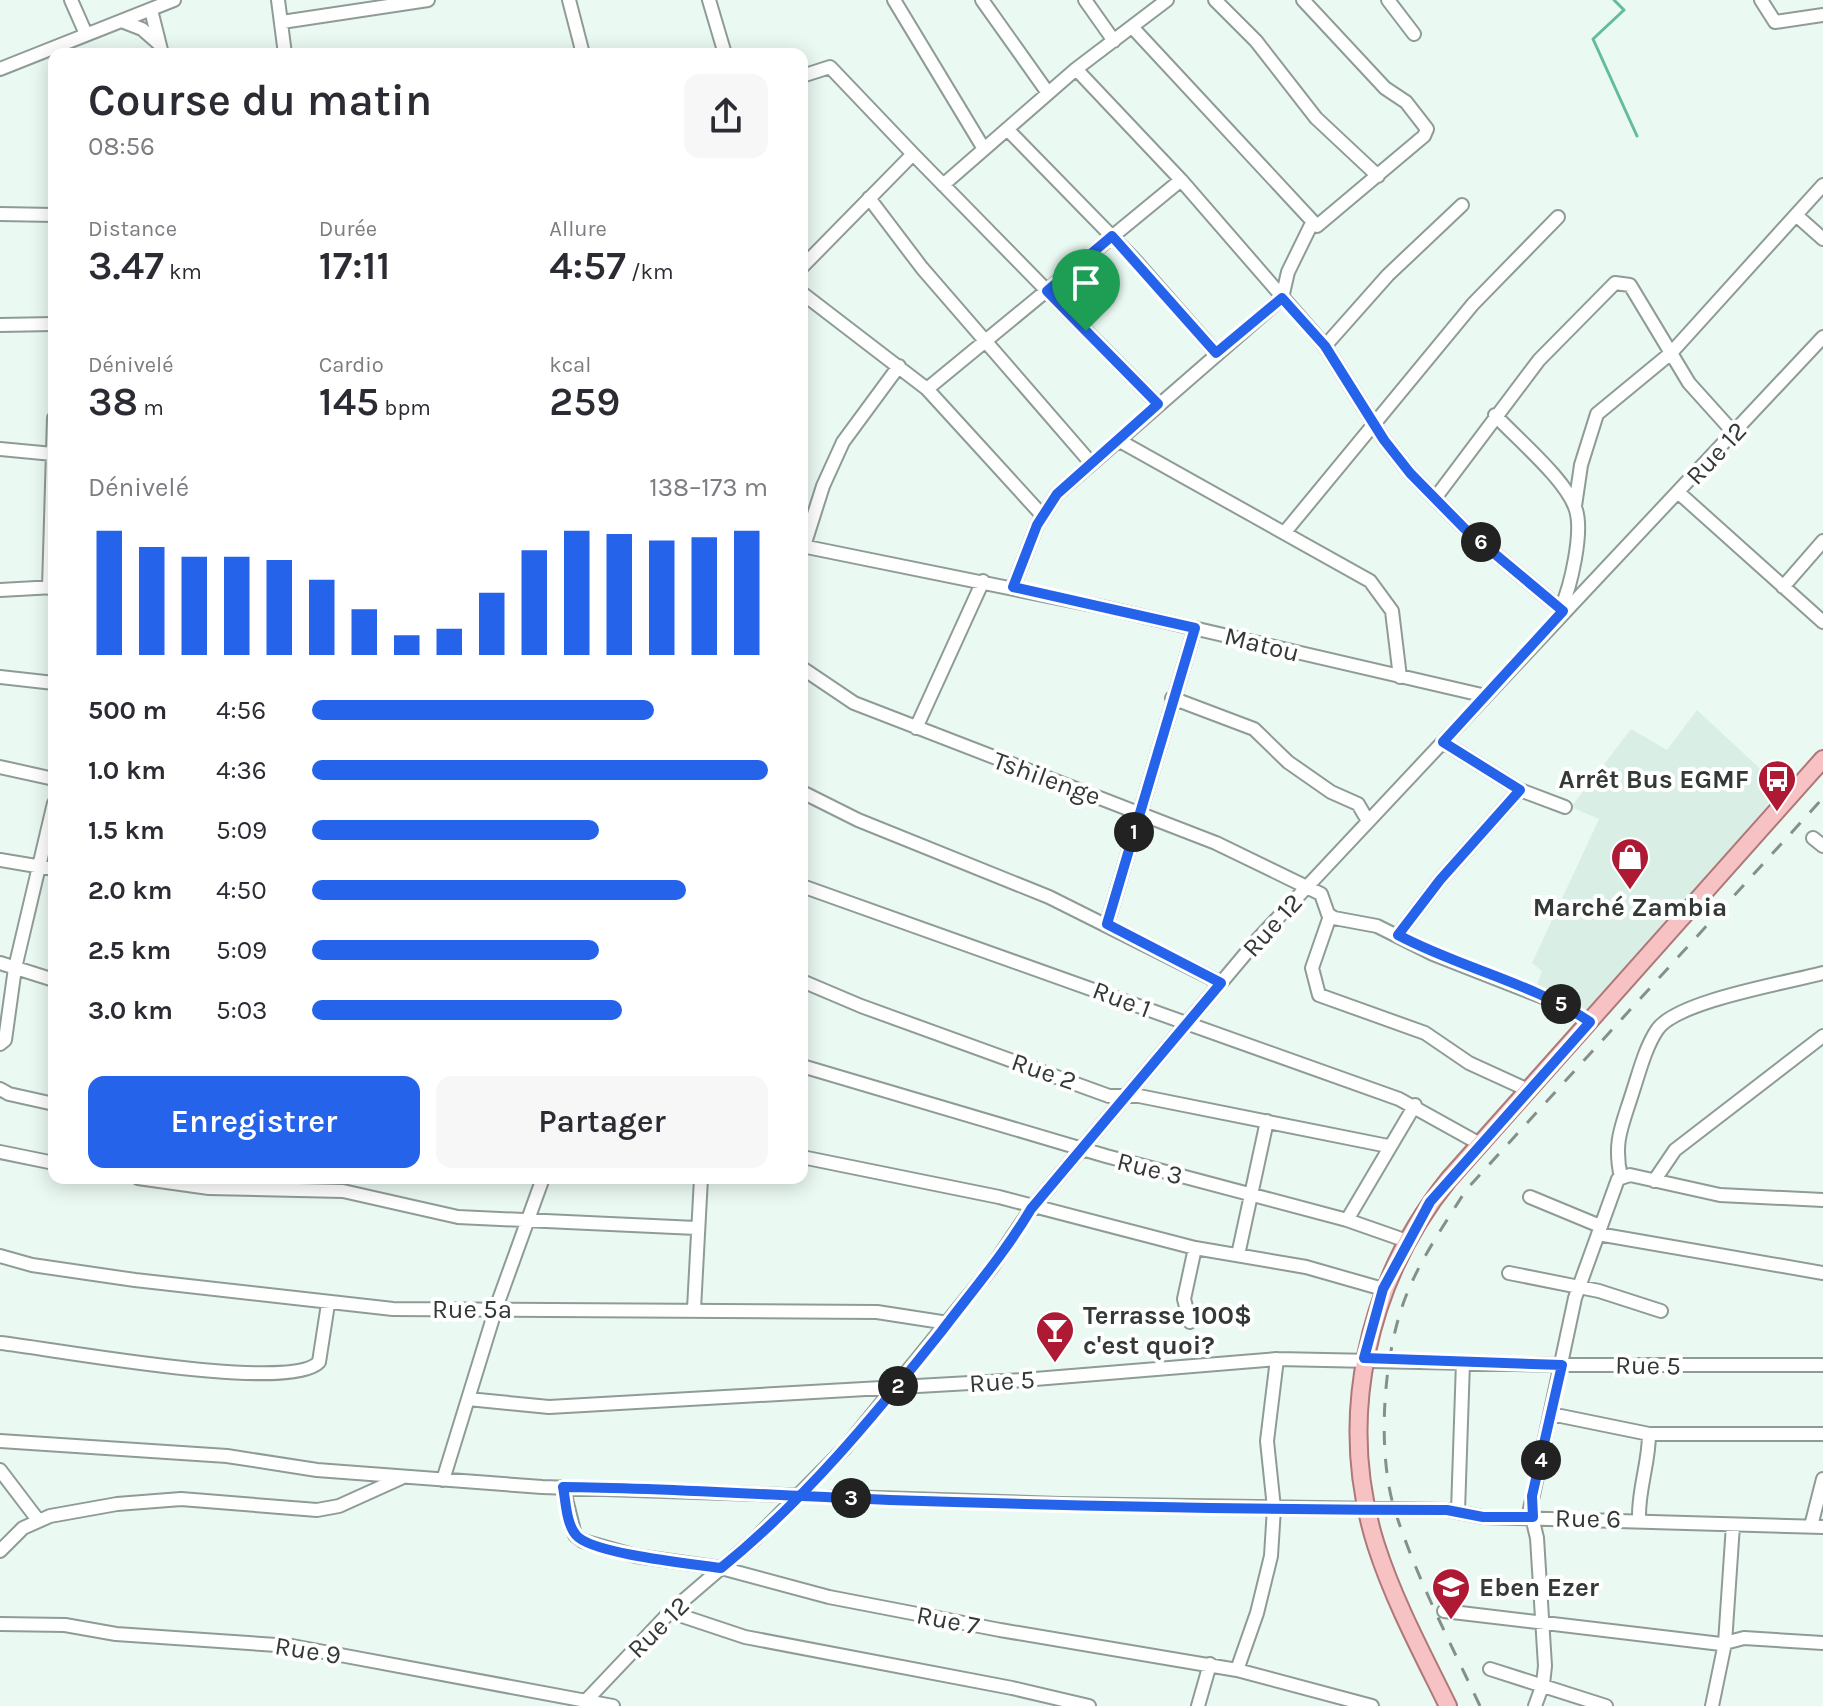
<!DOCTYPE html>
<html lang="fr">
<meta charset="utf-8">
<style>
:root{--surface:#fff;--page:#f7f7f7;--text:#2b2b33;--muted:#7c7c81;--accent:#2563eb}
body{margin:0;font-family:Karla,sans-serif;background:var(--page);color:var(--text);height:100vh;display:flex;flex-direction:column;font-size:30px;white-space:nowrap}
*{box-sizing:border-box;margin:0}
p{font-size:26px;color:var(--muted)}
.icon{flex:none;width:44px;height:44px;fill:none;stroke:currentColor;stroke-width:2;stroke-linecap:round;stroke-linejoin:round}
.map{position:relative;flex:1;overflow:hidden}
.drawer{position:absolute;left:48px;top:48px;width:760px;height:1136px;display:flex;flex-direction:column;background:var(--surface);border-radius:16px;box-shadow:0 4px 20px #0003}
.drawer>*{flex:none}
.pin{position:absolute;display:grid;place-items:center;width:68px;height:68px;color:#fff;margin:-82px -34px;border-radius:50% 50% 50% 0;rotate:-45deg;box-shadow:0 0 8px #0007}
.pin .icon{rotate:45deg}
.km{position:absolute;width:40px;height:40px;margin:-20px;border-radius:50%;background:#222;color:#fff;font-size:22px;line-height:40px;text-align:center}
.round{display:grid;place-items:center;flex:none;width:84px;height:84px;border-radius:16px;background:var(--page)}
.overview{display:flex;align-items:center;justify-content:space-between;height:136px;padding:0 40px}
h1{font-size:44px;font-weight:600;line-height:60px}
.figures{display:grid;grid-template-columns:repeat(3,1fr);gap:12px;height:136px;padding:8px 40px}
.figures div{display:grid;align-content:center}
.figures b{font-size:40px;font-weight:600}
.figures small{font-size:22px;font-weight:400}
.figures p{font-size:22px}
.chart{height:224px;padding:16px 40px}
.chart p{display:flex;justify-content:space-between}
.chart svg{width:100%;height:144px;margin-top:8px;stroke:var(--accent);stroke-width:6}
.cta{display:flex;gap:16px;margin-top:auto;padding:16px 40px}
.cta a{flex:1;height:92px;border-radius:16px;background:var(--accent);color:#fff;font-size:32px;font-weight:600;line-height:92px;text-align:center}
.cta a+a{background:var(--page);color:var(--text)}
ul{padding:0 40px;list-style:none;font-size:26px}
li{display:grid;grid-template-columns:128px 96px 1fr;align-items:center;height:60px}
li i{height:20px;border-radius:10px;background:var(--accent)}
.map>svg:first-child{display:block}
</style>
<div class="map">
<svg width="1823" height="1706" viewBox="0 0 1823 1706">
<rect width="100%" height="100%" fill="#eaf9f2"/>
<!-- built -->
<path fill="#d9efe5" d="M1697 710 1782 789 1588 1014 1535 990 1542 971 1532 963 1599 819 1571 807 1631 729 1667 750Z"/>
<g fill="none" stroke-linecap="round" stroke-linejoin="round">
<!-- stream -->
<path stroke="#63bc9b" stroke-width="3" d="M1614 0 1624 10 1593 39 1637 136"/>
<defs>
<path id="minor" d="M71 0 86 34
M278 0 285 54
M569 0 583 54
M709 0 725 54
M894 0 984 149
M982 0 1048 93
M1085 0 1114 41
M1215 0 1256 41 1316 118 1378 176
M1388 0 1414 34
M1761 0 1775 22 1823 15
M151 10 162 54
M124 22 142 29 158 43
M282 22 428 0
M1133 28 1317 226 1424 136 1427 129 1406 102 1385 88 1303 0
M0 69 174 0
M1076 69 1181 180 1325 346 1384 440 1410 473 1465 529 1563 611
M802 76 830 67 913 154
M1007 129 1133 258 1216 353
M943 185 1076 69 1167 0
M869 198 922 268 1091 463
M0 214 54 215
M1796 215 1823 239
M802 267 913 154 1158 404
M802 293 927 389 1042 515
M0 325 54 324
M1325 346 1388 275 1462 205
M927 389 1181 180
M1495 415C1516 438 1567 480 1576 510 1583 533 1571 586 1561 608
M1118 440 1370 581 1392 611 1400 677
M0 449 53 454
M1679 493 1823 622
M1436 497 1539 360 1615 283 1630 285 1689 383 1734 433
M1575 506 1581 465 1597 414 1671 353 1823 185
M1285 532 1473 304 1558 217
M802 546 1107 608 1486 696
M804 546 823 486 843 442 899 366
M1013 587 1037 525 1057 494 1282 298 1288 272 1312 223
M1783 587 1823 541
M49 588 54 418
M0 590 54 587
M802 668 854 703 1216 843 1321 894 1328 914 1334 918 1377 926 1433 954 1561 1004 1590 1022
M0 677 54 683
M1172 698 1254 729 1288 762 1331 792 1358 804 1368 821
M916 728 983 581
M1443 742 1520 790 1565 807
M0 767 54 779
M802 792 858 820 1049 897 1221 983
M1813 838 1823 846
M0 860 54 869
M802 886 1399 1099 1480 1144
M1330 916 1312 968 1319 995 1425 1033 1469 1063 1528 1090
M1107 924 1195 628
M1398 935 1440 880 1520 790
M0 963 54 980
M802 981 861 1006 1109 1096H1139L1388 1146
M0 1044 5 1040 15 968 54 803
M802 1066 1106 1156 1347 1220 1407 1241
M0 1089 9 1094 54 1104
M0 1152 54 1163
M802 1157 999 1197 1195 1248 1306 1267 1383 1289
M1621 1177C1613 1142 1622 1126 1632 1094 1639 1073 1645 1048 1657 1030 1676 1001 1786 983 1823 973
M138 1178 209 1188 343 1191 458 1217 696 1228
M1654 1181 1675 1150 1823 1036
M1530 1197 1600 1226
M1347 1220 1415 1105
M1598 1234 1823 1273
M1238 1255 1267 1121
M0 1256 32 1265 135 1280 393 1309 877 1312 948 1323
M1509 1273 1599 1291 1661 1311
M694 1309 701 1178
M1190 1322 1184 1299 1195 1248
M0 1343C50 1348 290 1394 319 1362L328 1304
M468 1399 549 1407 1023 1380 1277 1359 1562 1365H1823
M1551 1414 1649 1434H1823
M0 1441 227 1456 317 1470 542 1487 1060 1504 1447 1510 1483 1517 1823 1527
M0 1470 38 1520
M443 1480 496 1308 543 1178
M563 1487 575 1535 583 1541 636 1556 721 1568 829 1597 1000 1630 1237 1670 1372 1706
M1458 1511 1463 1362
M1639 1519C1638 1489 1649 1464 1649 1434
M1811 1526 1823 1479
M0 1551 23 1528 50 1516 117 1504 181 1499 317 1510 339 1506 401 1478
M1444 1611 1721 1644 1744 1638 1823 1643
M670 1612 745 1637 1012 1688 1089 1706
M0 1624 65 1625 116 1634 292 1646 613 1706
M1490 1669 1606 1706
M1237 1670 1257 1613 1271 1556 1274 1508 1267 1441 1277 1359
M581 1706 670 1612 755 1539 845 1448 992 1267 1031 1209 1257 940 1823 337
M1198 1706 1210 1664
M1535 1706 1543 1684 1545 1666 1537 1538 1530 1509 1575 1298 1618 1179 1630 1175 1720 1195 1823 1200
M1712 1706 1725 1643 1733 1525"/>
<path id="major" d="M1448 1706C1422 1653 1394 1601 1376 1545 1336 1418 1367 1281 1449 1179L1823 759"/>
</defs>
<!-- minor casing -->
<use href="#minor" stroke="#8f9c96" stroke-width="16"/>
<!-- major casing -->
<use href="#major" stroke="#ae7878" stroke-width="20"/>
<!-- minor -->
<use href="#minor" stroke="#fff" stroke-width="12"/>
<!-- major -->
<use href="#major" stroke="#f7c2c3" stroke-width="16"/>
<!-- rail -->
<path stroke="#86908b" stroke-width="3" stroke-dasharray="14 14" stroke-linecap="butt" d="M1480 1706C1450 1642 1417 1579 1395 1511 1377 1454 1383 1363 1402 1307 1416 1265 1443 1227 1466 1190L1823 798"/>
</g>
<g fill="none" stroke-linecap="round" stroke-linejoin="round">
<defs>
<path id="route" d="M1086 331 1158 404 1057 494 1037 525 1013 587 1195 628 1107 924 1221 983 1031 1209C1005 1253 972 1291 941 1332 874 1416 805 1500 721 1568 694 1564 591 1554 576 1535 566 1523 566 1502 563 1487 672 1488 781 1496 890 1500 1076 1506 1262 1510 1447 1510L1483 1517H1533L1532 1496 1562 1365 1364 1358 1383 1289 1430 1202 1590 1022C1533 983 1460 968 1398 935L1440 880 1520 790 1443 742 1563 611 1465 529 1410 473 1384 440 1325 346 1282 298 1216 353 1112 236 1047 291 1086 331"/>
</defs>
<!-- route casing -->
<use href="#route" stroke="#fff" stroke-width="16"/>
<!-- route -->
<use href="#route" stroke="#2563eb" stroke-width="10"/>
</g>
<!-- icons -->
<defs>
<symbol id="bus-pin" viewBox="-11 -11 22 30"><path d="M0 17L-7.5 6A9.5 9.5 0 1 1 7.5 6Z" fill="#ae1a34" stroke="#fff"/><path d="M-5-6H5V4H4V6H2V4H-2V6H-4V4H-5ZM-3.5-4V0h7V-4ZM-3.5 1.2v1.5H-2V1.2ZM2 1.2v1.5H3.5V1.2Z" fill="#fff"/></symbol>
<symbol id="shop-pin" viewBox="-11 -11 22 30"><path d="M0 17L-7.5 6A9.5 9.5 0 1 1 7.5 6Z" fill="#ae1a34" stroke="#fff"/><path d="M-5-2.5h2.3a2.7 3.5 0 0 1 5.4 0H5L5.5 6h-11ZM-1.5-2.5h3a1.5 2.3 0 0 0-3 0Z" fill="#fff"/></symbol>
<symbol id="bar-pin" viewBox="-11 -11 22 30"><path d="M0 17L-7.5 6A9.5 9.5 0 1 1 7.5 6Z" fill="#ae1a34" stroke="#fff"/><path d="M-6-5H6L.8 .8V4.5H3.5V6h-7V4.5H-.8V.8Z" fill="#fff"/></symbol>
<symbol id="school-pin" viewBox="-11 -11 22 30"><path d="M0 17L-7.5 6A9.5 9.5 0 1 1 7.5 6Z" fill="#ae1a34" stroke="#fff"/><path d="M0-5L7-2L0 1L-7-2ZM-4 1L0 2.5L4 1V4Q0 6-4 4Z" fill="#fff"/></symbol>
</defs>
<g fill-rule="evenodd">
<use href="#bus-pin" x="1755" y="757" width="44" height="60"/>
<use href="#shop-pin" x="1608" y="835" width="44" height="60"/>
<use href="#bar-pin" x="1033" y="1308" width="44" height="60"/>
<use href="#school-pin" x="1429" y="1565" width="44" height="60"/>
</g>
<g text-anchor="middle" stroke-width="8" stroke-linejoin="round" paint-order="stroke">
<!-- street labels -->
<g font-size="26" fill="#333936" stroke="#fff">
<text transform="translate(1716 453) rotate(-47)" y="9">Rue 12</text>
<text transform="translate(1262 644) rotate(14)" y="9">Matou</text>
<text transform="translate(1047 778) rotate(20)" y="9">Tshilenge</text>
<text transform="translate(1272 925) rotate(-48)" y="9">Rue 12</text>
<text transform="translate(1122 999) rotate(21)" y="9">Rue 1</text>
<text transform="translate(1044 1071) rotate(19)" y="9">Rue 2</text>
<text transform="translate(1150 1168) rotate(14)" y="9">Rue 3</text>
<text x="472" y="1318">Rue 5a</text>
<text transform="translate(1648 1365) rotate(1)" y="9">Rue 5</text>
<text transform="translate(1002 1381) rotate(-4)" y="9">Rue 5</text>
<text transform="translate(1588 1518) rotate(1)" y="9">Rue 6</text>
<text transform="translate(948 1620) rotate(11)" y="9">Rue 7</text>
<text transform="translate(658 1627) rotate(-45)" y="9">Rue 12</text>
<text transform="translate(308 1650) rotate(9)" y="9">Rue 9</text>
</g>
<!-- poi labels -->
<g font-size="26" font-weight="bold" fill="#333936" stroke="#fff" text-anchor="start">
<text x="1749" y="788" text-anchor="end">Arrêt Bus EGMF</text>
<text x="1630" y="916" text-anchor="middle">Marché Zambia</text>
<text x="1083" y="1324">Terrasse 100$<tspan x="1083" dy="30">c'est quoi?</tspan></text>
<text x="1479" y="1596">Eben Ezer</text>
</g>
</g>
</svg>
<div class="pin" style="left:1086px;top:331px;background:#1e9e55"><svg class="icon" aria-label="arrive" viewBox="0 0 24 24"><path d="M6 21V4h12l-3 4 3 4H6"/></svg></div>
<b class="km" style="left:1134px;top:832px">1</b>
<b class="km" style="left:898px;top:1386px">2</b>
<b class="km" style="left:851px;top:1498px">3</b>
<b class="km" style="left:1541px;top:1460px">4</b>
<b class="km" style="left:1561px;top:1004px">5</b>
<b class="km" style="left:1481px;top:542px">6</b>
<section class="drawer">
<div class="overview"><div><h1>Course du matin</h1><p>08:56</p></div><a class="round"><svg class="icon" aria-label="share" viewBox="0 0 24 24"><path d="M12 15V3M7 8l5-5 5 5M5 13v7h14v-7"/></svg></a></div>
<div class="figures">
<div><p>Distance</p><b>3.47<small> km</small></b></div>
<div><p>Durée</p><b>17:11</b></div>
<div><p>Allure</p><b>4:57<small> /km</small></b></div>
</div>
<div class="figures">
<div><p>Dénivelé</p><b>38<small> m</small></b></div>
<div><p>Cardio</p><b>145<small> bpm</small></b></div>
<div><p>kcal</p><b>259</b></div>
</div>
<div class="chart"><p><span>Dénivelé</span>138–173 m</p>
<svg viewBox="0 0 160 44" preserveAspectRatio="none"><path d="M5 44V6M15 44V11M25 44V14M35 44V14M45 44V15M55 44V21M65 44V30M75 44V38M85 44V36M95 44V25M105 44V12M115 44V6M125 44V7M135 44V9M145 44V8M155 44V6"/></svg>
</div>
<ul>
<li><b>500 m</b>4:56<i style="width:75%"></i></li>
<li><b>1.0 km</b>4:36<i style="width:100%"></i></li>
<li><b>1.5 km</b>5:09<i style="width:63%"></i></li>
<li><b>2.0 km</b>4:50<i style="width:82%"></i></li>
<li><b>2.5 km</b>5:09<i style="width:63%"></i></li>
<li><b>3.0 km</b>5:03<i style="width:68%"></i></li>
</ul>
<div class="cta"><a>Enregistrer</a><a>Partager</a></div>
</section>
</div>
